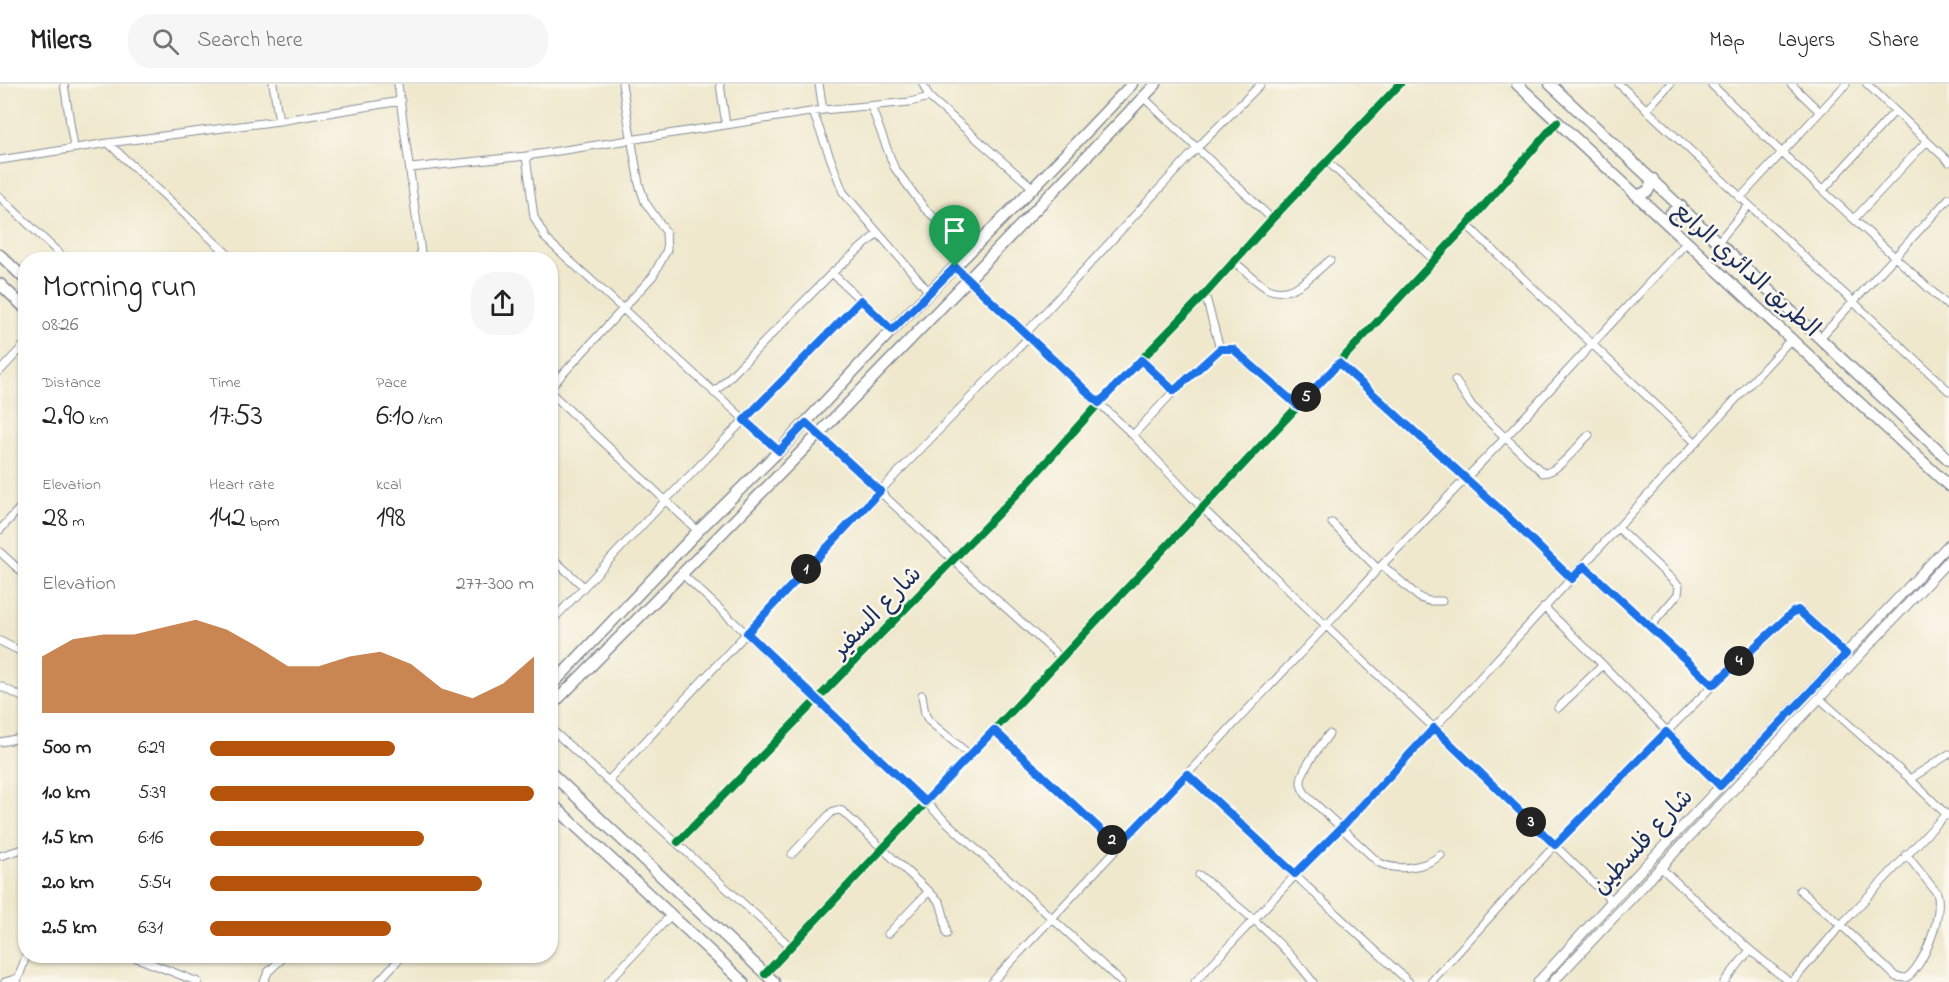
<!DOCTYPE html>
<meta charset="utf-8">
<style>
:root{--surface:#fff;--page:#f6f6f6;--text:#222;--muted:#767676;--line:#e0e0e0;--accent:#b45309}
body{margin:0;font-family:"Indie Flower","Playpen Sans Arabic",sans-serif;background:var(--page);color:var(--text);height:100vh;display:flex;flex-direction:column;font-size:22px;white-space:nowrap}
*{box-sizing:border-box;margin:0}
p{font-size:20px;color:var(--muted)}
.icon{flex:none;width:33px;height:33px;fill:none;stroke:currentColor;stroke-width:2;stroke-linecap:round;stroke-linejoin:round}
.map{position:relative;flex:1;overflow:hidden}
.drawer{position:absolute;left:18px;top:168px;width:540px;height:711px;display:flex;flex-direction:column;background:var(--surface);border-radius:24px;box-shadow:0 2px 4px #0004}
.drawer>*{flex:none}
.pin{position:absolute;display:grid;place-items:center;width:51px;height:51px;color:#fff;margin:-62px -26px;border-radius:50% 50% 50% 0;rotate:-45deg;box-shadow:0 0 6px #0007}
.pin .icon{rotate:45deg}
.km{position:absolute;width:30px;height:30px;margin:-15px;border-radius:50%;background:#222;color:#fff;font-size:16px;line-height:30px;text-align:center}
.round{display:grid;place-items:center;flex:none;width:63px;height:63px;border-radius:24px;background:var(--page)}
.summary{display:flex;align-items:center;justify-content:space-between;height:102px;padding:0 24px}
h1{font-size:33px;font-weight:600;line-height:45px}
.stats{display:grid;grid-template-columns:repeat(3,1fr);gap:9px;height:102px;padding:6px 24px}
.stats div{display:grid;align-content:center}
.stats b{font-size:30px;font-weight:600}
.stats small{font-size:16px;font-weight:400}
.stats p{font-size:16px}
.chart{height:168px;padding:12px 24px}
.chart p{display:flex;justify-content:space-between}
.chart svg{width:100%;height:108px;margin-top:6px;fill:var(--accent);opacity:.7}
ul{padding:0 24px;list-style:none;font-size:20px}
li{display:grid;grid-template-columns:96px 72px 1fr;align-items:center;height:45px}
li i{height:15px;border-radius:8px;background:var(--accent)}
header{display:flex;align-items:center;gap:36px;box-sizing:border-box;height:84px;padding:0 30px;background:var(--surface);border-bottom:2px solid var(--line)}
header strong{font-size:28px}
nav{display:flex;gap:33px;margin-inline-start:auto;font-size:21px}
.search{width:420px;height:54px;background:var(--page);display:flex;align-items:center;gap:15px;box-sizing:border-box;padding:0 21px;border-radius:24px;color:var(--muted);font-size:22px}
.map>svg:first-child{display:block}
</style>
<header>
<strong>Milers</strong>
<div class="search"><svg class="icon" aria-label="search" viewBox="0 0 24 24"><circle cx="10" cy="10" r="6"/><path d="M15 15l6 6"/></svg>Search here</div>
<nav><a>Map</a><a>Layers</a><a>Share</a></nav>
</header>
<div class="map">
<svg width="1949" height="898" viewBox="0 0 1949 898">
<rect width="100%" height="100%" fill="#fbf7ec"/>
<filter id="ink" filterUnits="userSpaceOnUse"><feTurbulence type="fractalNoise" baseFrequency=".0167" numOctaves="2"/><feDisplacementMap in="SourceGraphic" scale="12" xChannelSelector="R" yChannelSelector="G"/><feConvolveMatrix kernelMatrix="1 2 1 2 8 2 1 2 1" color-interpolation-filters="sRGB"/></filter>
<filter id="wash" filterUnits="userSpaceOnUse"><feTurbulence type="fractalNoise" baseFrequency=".008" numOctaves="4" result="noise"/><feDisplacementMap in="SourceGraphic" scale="24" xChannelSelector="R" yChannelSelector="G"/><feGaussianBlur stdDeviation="1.35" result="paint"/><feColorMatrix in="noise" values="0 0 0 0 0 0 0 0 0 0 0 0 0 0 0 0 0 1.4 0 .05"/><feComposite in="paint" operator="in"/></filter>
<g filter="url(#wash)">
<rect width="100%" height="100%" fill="#efe8cd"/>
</g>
<g filter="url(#ink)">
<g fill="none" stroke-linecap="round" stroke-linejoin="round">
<defs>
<path id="street" d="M64 0 74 64
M273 0 279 37
M398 0 422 176
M720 0 726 41
M923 0 929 13 1033 104
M1619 0 1949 307
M1711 0 1781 68 1949 223
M1791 0 1819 27
M1867 0 1949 78
M1143 13 1272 135
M871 22 894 83 925 125 971 167
M823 26 910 18 929 13
M1646 26 1670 0
M813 28 843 108 930 209
M108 59 234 176
M526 72 534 133 546 155 779 367
M0 76 108 59 279 37 401 17
M1327 77 1434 176
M411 84 526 72 823 26 819 0
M1823 106 1895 27
M0 113 66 176
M1740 114 1846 0
M1854 135 1927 57
M1467 141 1695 358
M1718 158 1748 122
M1234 178C1245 186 1256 198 1268 205 1292 216 1314 189 1330 176
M955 183 1133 351 1202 424 1434 644 1612 817
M832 189 892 246
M1205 210 1220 265
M1025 250 1197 64 1261 0
M1820 254 1949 114
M1141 276 1174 307
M1339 279 1465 393 1572 495
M0 287 26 259
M1455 296 1472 322 1543 389C1558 389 1578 361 1589 351
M550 304 653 192 667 166 666 148 645 118 639 100 622 0
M550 308 698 447
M714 309 832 189 877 150
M806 339 953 476 1061 574
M1133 351 1174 307 1220 265 1230 264 1236 267 1298 322
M1332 439 1378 485
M1618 444 1679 502 1678 510 1650 543
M0 446 26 417
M0 468 26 492
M550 472 584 503
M1382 481 1420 514 1429 517H1442
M1584 482 1713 601
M682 490C764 565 843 641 924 717 989 778 1056 837 1121 898
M1544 523 1603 581 1720 702
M550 539 666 416 861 216
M0 557 26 570
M0 602 26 615
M922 611 925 630 929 637 971 672
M1819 614 1910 695 1948 732
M1558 624 1603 581
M550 644 790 862
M994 646 1118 762
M1329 650C1321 661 1300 686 1301 699 1301 704 1304 708 1307 712L1378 778C1396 788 1425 784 1441 771
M0 658 26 653
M1187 690 1409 898
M1910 695 1949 670
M608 697 880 407 1029 253
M678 758 1024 403 1099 319 1205 210 1272 135 1400 0
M792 770 832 728 837 726 842 727 940 818 944 832 947 850
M0 772 26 764
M1660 783 1750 866 1789 898
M1199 791C1240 823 1281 856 1313 898
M1800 806 1841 841 1896 893 1906 894C1924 883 1944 829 1937 809L1906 770
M888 850 929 807
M132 872 198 898
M765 890 1376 239 1467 141 1557 38
M5 898 18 894
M17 898 26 872
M264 898 268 888 285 872
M378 898 402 872
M608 898 671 831
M992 898 1325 543 1378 485 1505 354 1686 159
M1195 898 1434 644 1792 254
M1431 898 1555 761 1713 601 1793 528 1801 527 1846 570
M1724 898 1750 866
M1792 898 1841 841 1946 730"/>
<path id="secondary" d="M1538 898 1612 817 1949 460
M1553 898 1949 476"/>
<path id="primary" d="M1517 0 1949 402
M1550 0 1949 376
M1637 112 1648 107 1653 95
M1667 140 1671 129 1681 122
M0 171 26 196
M0 200 26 225
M550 603 698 447 779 367 892 246 1033 104 1132 0
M550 623C755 418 956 209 1156 0
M550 688 774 898
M550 718 743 898"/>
</defs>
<!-- street casing -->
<use href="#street" stroke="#858c96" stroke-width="9"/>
<!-- secondary casing -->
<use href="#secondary" stroke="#858c96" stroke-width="11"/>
<!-- primary casing -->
<use href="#primary" stroke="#858c96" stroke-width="13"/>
<!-- street -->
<use href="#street" stroke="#fff" stroke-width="7"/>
<!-- secondary -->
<use href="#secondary" stroke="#fff" stroke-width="9"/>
<!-- primary -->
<use href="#primary" stroke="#fff" stroke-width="10"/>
<defs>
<path id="cycleway" d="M678 758 1024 403 1099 319 1205 210 1272 135 1400 0
M765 890 1376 239 1467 141 1557 38"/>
</defs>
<!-- cycleway casing -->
<use href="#cycleway" stroke="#fbf7ec" stroke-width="11"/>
<!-- cycleway -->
<use href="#cycleway" stroke="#00873e" stroke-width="8"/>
</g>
</g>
<g fill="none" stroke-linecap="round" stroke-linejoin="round" filter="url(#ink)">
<defs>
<path id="route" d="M955 183 1099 319 1141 276 1174 307 1220 265H1233L1298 322 1339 279 1504 429 1572 495 1584 482 1713 601 1793 528 1798 526 1846 570 1720 702 1666 648 1555 761 1434 644 1342 743 1295 790 1187 690 1118 762 994 646 925 718 747 549 880 407 806 339 779 367 744 336 861 216 892 246Z"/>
</defs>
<!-- route casing -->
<use href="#route" stroke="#fff" stroke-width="12"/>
<!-- route -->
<use href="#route" stroke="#1a73e8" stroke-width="8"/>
</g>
<g text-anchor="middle" stroke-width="5" stroke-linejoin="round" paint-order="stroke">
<!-- street labels -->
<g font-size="24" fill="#1b2f5e" stroke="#fbf7ec">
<text transform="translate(1747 185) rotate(42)" y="8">الطريق الدائري الرابع</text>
<text transform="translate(876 527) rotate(-46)" y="8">شارع السفير</text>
<text transform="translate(1642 757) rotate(-47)" y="8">شارع فلسطين</text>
</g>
</g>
</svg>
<div class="pin" style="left:955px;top:183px;background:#1e9e55"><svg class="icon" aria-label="arrive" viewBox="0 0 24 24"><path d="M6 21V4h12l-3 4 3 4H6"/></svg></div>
<b class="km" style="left:806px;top:485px">1</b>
<b class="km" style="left:1112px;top:756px">2</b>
<b class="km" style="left:1531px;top:738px">3</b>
<b class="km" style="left:1739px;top:577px">4</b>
<b class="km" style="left:1306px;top:313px">5</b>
<section class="drawer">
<div class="summary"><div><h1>Morning run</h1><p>08:26</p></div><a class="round"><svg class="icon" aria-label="share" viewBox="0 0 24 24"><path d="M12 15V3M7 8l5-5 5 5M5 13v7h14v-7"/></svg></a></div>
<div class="stats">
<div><p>Distance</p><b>2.90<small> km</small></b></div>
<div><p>Time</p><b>17:53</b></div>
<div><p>Pace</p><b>6:10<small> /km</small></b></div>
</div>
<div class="stats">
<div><p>Elevation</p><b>28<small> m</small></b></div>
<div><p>Heart rate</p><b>142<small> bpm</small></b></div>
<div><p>kcal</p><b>198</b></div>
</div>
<div class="chart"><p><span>Elevation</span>277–300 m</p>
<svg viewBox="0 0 160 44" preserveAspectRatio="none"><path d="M0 44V21L10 14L20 12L30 12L40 9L50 6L60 10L70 17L80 25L90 25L100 21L110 19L120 24L130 34L140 38L150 32L160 21V44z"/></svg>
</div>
<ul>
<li><b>500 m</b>6:29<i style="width:57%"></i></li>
<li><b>1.0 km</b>5:39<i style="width:100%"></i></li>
<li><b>1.5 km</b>6:16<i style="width:66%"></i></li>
<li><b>2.0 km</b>5:54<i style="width:84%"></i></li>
<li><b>2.5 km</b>6:31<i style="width:56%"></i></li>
</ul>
</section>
</div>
